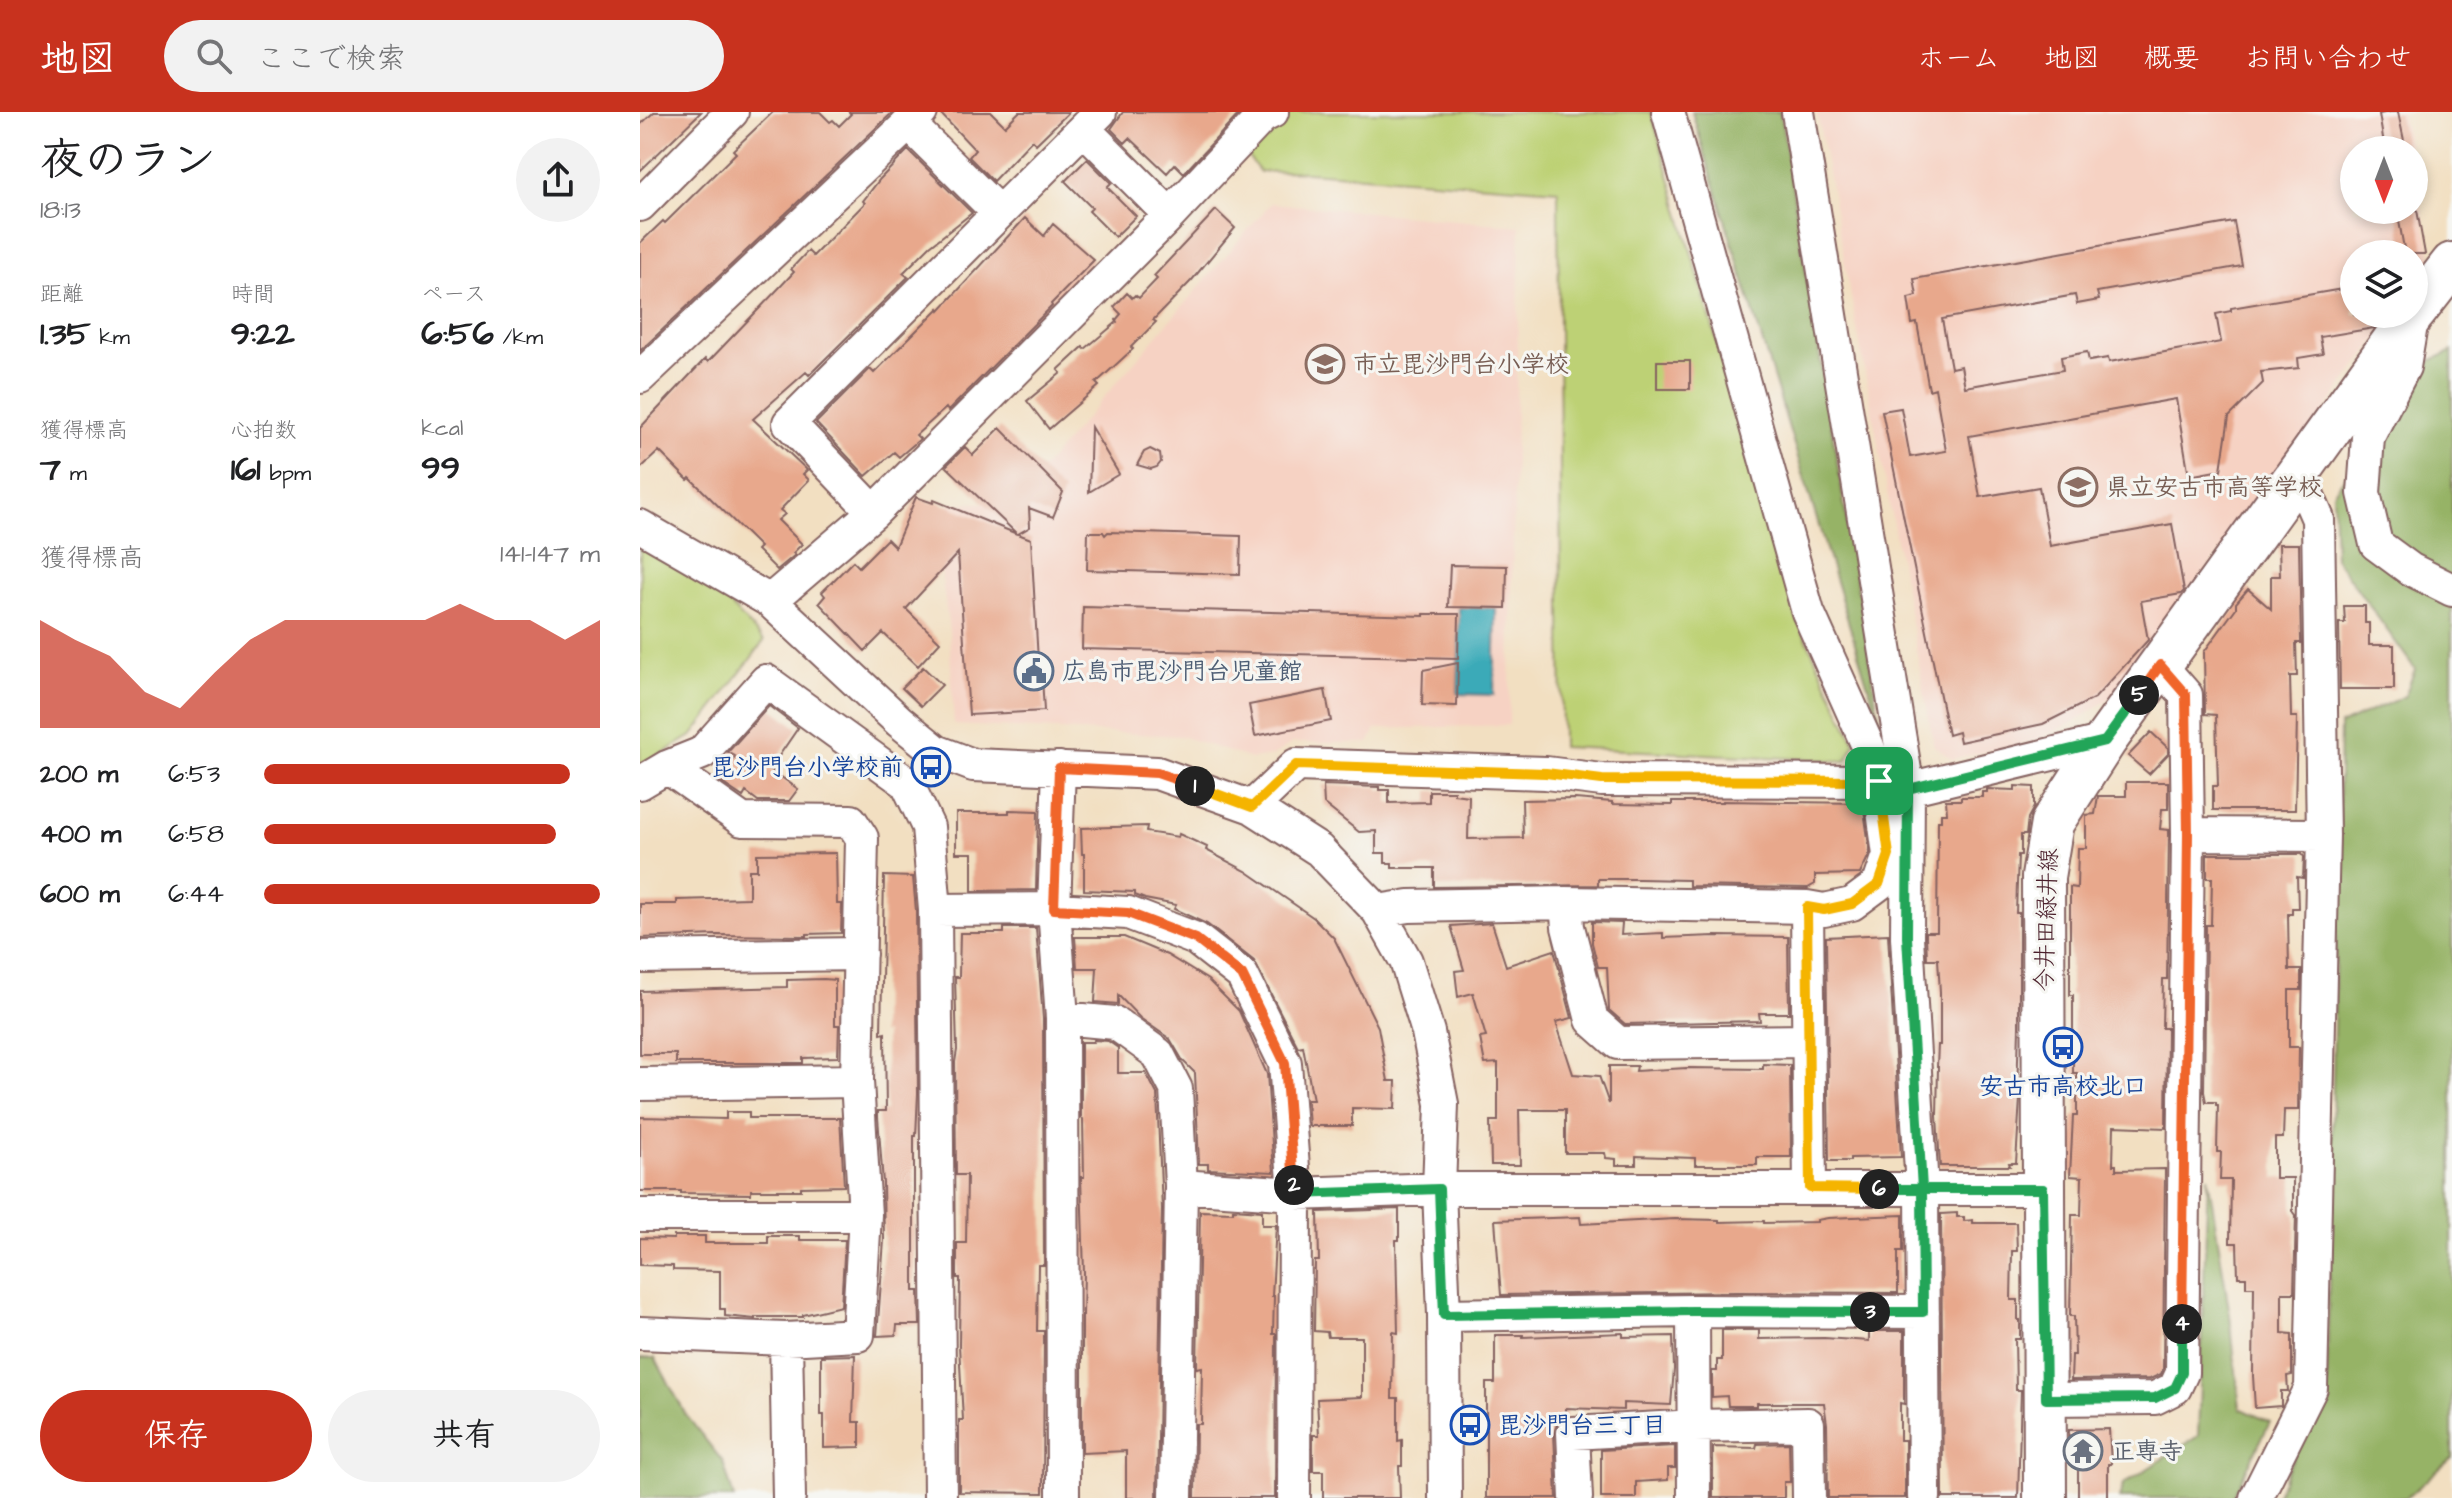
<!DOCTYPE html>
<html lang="ja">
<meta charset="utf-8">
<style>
:root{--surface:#fff;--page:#f2f2f2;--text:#202124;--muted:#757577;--accent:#c8321e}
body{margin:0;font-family:"Architects Daughter","Klee One",sans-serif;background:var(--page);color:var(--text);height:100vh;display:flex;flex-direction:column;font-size:30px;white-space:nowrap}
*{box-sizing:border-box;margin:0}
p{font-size:26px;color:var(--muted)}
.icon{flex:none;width:44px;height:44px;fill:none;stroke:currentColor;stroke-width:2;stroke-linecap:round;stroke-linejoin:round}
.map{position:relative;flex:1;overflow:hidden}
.side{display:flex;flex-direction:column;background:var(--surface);width:640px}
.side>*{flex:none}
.needle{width:52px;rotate:180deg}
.buttons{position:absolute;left:1700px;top:24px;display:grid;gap:16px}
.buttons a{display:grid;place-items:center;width:88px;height:88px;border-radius:50%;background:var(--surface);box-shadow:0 4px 12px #0003;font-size:40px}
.pin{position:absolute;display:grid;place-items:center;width:68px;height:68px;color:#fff;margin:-34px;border-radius:16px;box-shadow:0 4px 12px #0006}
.km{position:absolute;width:40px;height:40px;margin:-20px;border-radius:50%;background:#222;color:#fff;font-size:22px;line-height:40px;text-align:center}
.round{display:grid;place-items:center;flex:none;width:84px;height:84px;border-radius:42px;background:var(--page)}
.summary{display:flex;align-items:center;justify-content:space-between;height:136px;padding:0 40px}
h1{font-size:44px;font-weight:800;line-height:60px}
.stats{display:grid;grid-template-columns:repeat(3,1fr);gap:12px;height:136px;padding:8px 40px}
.stats div{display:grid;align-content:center}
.stats b{font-size:34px;font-weight:800}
.stats small{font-size:22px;font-weight:400}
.stats p{font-size:22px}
.chart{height:224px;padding:16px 40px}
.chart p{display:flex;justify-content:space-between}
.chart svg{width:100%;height:144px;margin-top:8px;fill:var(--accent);opacity:.7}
.cta{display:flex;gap:16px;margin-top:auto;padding:16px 40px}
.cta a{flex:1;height:92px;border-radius:48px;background:var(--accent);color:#fff;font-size:32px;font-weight:800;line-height:92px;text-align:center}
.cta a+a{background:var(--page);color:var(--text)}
ul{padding:0 40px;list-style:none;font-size:26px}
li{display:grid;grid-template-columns:128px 96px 1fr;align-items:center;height:60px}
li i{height:20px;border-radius:10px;background:var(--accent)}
header{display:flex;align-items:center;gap:48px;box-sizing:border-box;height:112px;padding:0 40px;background:var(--accent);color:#fff}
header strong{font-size:38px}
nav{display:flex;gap:44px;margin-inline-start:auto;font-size:28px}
.search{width:560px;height:72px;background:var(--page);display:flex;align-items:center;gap:20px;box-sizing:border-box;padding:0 28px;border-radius:44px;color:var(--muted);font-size:30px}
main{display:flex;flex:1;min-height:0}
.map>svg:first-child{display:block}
</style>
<header>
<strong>地図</strong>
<div class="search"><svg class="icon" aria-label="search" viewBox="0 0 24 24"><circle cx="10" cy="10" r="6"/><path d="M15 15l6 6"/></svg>ここで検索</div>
<nav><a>ホーム</a><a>地図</a><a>概要</a><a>お問い合わせ</a></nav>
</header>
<main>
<section class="side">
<div class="summary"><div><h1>夜のラン</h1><p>18:13</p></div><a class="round"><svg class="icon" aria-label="share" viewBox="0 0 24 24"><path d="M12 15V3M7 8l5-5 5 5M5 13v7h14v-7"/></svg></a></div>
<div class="stats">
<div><p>距離</p><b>1.35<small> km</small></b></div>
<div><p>時間</p><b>9:22</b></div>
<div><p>ペース</p><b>6:56<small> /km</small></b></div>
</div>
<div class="stats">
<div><p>獲得標高</p><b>7<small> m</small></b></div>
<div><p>心拍数</p><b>161<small> bpm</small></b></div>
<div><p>kcal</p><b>99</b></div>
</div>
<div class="chart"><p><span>獲得標高</span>141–147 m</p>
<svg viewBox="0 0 160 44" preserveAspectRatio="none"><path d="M0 44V11L10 17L20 22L30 33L40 38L50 27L60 17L70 11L80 11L90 11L100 11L110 11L120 6L130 11L140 11L150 17L160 11V44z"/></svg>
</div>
<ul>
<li><b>200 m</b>6:53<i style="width:91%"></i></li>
<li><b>400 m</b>6:58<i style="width:87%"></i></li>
<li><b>600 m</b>6:44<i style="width:100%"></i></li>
</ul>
<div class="cta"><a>保存</a><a>共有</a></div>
</section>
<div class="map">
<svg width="1812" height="1386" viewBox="0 0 1812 1386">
<rect width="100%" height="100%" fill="#f6f6f2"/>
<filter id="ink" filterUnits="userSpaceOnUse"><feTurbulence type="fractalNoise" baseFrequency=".0125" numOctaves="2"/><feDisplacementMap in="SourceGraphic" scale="16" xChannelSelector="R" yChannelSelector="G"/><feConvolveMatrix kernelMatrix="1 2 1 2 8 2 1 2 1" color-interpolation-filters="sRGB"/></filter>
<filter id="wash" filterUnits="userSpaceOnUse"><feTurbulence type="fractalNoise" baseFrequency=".006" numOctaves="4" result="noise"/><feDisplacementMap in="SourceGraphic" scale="32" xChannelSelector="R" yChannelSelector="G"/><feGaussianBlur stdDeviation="1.8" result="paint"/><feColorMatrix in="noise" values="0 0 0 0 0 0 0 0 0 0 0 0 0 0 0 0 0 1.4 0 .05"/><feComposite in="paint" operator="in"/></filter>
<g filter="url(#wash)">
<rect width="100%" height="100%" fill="#f2dfc1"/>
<!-- built -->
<path fill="#f6d2c3" d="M1177 0H1761L1769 38H1714V98H1774V60L1793 150 1774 177V142H1714V202H1756L1473 584 1438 608 1394 629 1312 647 1294 634Z
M631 91 880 114 869 613 736 617 729 631H652L633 644 611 647 541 624 314 613 309 519 297 428 308 392 374 390Z"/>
<!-- green -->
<path fill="#bdd175" stroke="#847850" stroke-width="2" d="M655 0H1011L1156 505 1215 631 1206 649 922 635 918 78 653 59 620 60 607 43 629 10Z
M0 428 72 473 124 529 53 623 0 655Z"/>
<!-- forest -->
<path fill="#96b366" stroke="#706948" stroke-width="2" d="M1052 0H1140L1240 613Z
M1812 239V1346L1766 1386H1635L1687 1271 1700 613 1765 584 1775 557 1695 446 1693 381 1792 248Z
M1568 1064 1590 1204 1600 1296 1630 1310 1592 1386H1479L1484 1372 1558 1324Z
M0 1246H15L46 1303 83 1350 94 1386H0Z"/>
<!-- water -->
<path fill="#3aaab8" stroke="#426472" stroke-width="2" d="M819 495 856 496 854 583 818 582Z"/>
<g id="blocks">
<!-- building -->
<path fill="#e8a88c" d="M14 0H61L0 59V13Z
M133 0H180L190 10 193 8 199 14 211 2 209 0H253L0 239V131L23 109 25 111 96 41 93 38Z
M299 0H351L365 14 379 0H429L396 32 392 28 353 69 329 45 335 38Z
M483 0H601L544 61 535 52 527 61 490 26 485 31 471 17Z
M1750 0H1758L1766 38H1745L1739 2Z
M268 38 332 101 290 134 263 161 268 165 169 263 166 260 113 307 167 358 163 362 169 368 140 398 145 402 138 408 162 432 153 441 155 443 137 458 117 438 120 435 50 366 48 368 19 339 0 357V316L65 247 68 250 140 175 154 160 151 157 168 139 173 144 225 91 223 89 240 67Z
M447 47 471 71 467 75 496 104 475 125 449 99 452 96 425 69Z
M576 98 595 116 552 168 513 208 516 210 491 235 493 237 456 271 459 274 409 317 387 289 421 261 418 258 443 235 445 237 477 210 476 208 481 202 474 195 487 181 492 186 495 183 499 186 517 167 514 164Z
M1757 98H1777L1785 142H1765Z
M385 106 404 124 413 112 454 148 411 192 412 194 308 299 306 296 276 323 280 327 259 345 254 340 226 364 176 311 230 257 234 261 299 196 300 198Z
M1594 110 1602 154 1457 180 1459 188 1437 192 1435 183 1302 207 1311 256 1321 254 1325 275 1423 258 1421 245 1447 240 1449 249 1468 246 1469 250 1581 230 1576 202 1591 199V196L1714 175V202H1743L1734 216 1680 225 1683 242 1658 246 1659 256 1621 260 1623 271 1589 305 1581 358 1549 364 1536 287 1329 324 1340 385 1399 375 1410 434 1532 412 1544 479 1541 482 1501 489 1508 528 1455 586 1403 612 1320 630 1318 620 1308 623 1242 299 1261 296 1270 345 1306 339 1295 276 1289 278 1277 211 1272 212 1268 186 1277 184 1274 167Z
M1017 249H1050V277H1017Z
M451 315 479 362 449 380Z
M360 316 423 380 413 405 389 396 390 415 378 422 391 427 398 549H401L404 599 329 603 318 441 266 497 300 530 278 554 243 521 225 539 179 491 185 484 182 480 213 449 219 455 247 427 255 435 276 385 293 391 294 388 377 422 306 354 325 335 333 343Z
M510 337 520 342 521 350 517 355 511 357 497 353 504 340Z
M448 420H463L465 423 468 420 601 424 600 462 447 458Z
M1639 432H1659L1661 531H1656L1657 564H1650L1651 605H1657L1655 698H1573V674H1578L1576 603 1565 602 1564 540 1596 496V491L1608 477 1631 497V464H1640Z
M810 453 867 454 866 496 808 495Z
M1704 494H1725V511H1729V533H1754V577H1700L1699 511H1705Z
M443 495 784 504V502H819L818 546 442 537Z
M818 551 817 594 782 593 783 558Z
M283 555 302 573 281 594 262 576Z
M685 578 691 609 615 624 609 593Z
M129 594 158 616 130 657 158 677 149 689H118L106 680 103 685 79 669 95 644 88 640Z
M1511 620 1528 636V642L1509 662 1488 644Z
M1486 670H1528V697H1522L1520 717 1529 718 1527 867H1523L1522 916H1527L1526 1016 1474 1014 1473 1053H1476V1058L1525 1057 1523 1257 1521 1262 1510 1267 1431 1268 1432 1243H1435L1434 1204H1430L1432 1103H1441L1442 1065 1430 1064 1433 1004H1437V961H1433V883H1430V775L1437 776 1438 736H1446V703L1455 702 1458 684H1486Z
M683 673 739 675V678H749V691L789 690V679H814V682L829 684 828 727 883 726 882 688 935 687 972 690V692L1032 693V690H1083V689L1223 691 1230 741 1220 762 1175 763V772L1168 776 1049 774V768L999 767H958V773L794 775V756H752V751H745V741H736V719L719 720 684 692Z
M1375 674 1394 675V695L1388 706 1386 723H1381V743H1378L1376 801H1379V915L1377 981H1380V986L1376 1051H1369L1370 1054H1300L1297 1004 1298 955H1297L1298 933H1300V880L1298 847H1287L1286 824V820H1297L1298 709H1301V701H1307L1306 688H1321V685H1342V680H1347V677L1375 678Z
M369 698 398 699 396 778 332 779V741H316V701H369Z
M507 714 506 720 538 725 539 722 567 735 566 738 606 759 674 806 694 826 738 915 748 969H756L755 997 712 996V1014H669L667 988H673L663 934 658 935 614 849 567 812 534 797 536 793 505 787 495 783V780L444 778V742H442L441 716Z
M196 741 197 792H202L201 821 167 822V824L76 823 0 826V792H37V788L109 786V758H117V742Z
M1567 742H1662L1664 745 1663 766 1657 765 1658 796H1652V802H1648L1649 858H1661V878H1649V935H1659L1658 998H1644L1643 1026H1635V1066H1653V1099L1656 1103 1654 1181H1642V1221L1652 1222V1263L1647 1264 1648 1279H1641V1294L1615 1296 1613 1264 1614 1175H1606V1165H1598L1597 1131H1590L1591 1068H1580L1581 1040H1577L1578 993H1576V990H1566L1564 980 1566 813H1571L1572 766H1567Z
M244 764 273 765 276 799 278 981 276 1024H274V1179H279L280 1213H257L256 1223 237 1224 244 1128 243 1071 238 1005V999H246L245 921 241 922Z
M952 810 982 811 981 823 1023 821V826L1075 824 1148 825 1149 901H1119L1120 909 985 912 969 898 967 855H958L952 831Z
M852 811 866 854 914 838 932 906 916 910 933 962 959 964 969 992V954H997L996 959 1047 956 1123 957V952L1150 953 1151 1045H1117V1053H1055V1046L996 1044V1053H976V1047L966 1046 965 1041H925V998H879L880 1053H851L850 1009H858V951L845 952 840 926 846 925 833 881 818 885 815 859 824 858 811 814Z
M364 816H396L403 907 404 1153H398L397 1219H404L403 1381 319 1380V1308H323L319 1233 320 1166H317V1131H326L327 1063H316L315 950 317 938 315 865H319L320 821H364Z
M1248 822 1261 1045 1210 1046V1049H1189L1186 825Z
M435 825H484L527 843 568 868 599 899 627 962 634 1060 568 1057V1052H559L555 961 543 949 530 927 500 906 478 883V892L455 890 457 856H437Z
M184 867 195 868V913H199L198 945 163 946V951H36V942H0V879L147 875V868Z
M454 928 468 929 478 936V961H506L517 982 522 1097 517 1386H486V1339L442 1341V1203H443L444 1161 441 1065H444L443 1007 441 1006V930H453Z
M86 1000H109V1006H200L204 1074 161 1075V1078H111V1082L41 1081V1079H0V1005L86 1007Z
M593 1097 622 1099V1113H636L632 1184H634L633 1222H636L635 1386H555L556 1312H561L562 1255 557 1256 560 1099 593 1100Z
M759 1097V1128H756L758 1221 753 1220 752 1286H758V1329L762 1328V1354H759L760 1386H683V1359H673V1323H679L677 1287 722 1285V1225H688L687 1220 674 1219 675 1149H679L678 1100Z
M1317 1101V1105H1324V1109L1333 1108V1111H1376L1377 1139H1372L1371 1188H1378V1208H1380V1227H1375L1376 1278H1381L1378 1386H1303L1301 1102Z
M1263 1103V1139H1258V1181L1097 1180 861 1183 855 1108 940 1105 941 1112 1035 1107 1079 1108V1110L1124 1109V1111L1177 1110V1108L1188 1106Z
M34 1124H65V1131H128V1124H160V1128H205L201 1194 163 1203V1205H115V1207L85 1204V1197H80V1159L33 1158V1154L0 1153V1126L34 1127Z
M1082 1218H1119V1227L1184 1226 1229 1229V1219H1264V1292L1260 1291V1328H1265V1386H1188L1187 1312 1184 1291H1117V1294H1088L1087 1284 1072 1285V1259H1077V1248H1082Z
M983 1221V1225L1033 1224 1034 1257 1031 1293 983 1291V1298L926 1296V1304L917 1312 914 1321 917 1386H846V1271H855V1223H883V1225Z
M215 1243 213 1310H220V1335L184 1336V1303H181V1244Z
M1469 1317 1471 1352H1468V1386H1438V1349H1429V1318Z
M1149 1331 1150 1370H1144V1386H1073V1335L1116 1336 1117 1332Z
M1035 1334V1356H1028V1368L996 1370V1386H961V1338Z"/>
</g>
</g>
<g filter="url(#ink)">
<use href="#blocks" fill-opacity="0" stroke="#856260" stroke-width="2"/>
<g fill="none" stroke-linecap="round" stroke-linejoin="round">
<defs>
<path id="minor" d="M1158 0 1268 677 1267 825 1282 1077 1284 1386
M269 12 359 101
M444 17 530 103
M0 93 92 0
M1772 207 1764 255 1728 325 1724 381 1736 432 1770 457 1812 478
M0 265 281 0
M234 400 149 311 460 0
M0 414 130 489 259 609 296 639 333 653 517 661 612 695 679 738 738 799 766 849 788 920 802 992 799 1077 804 1203 805 1386
M130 489 234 400 530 103 622 5 632 0
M419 656 414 797 422 906 423 1386
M0 671 27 655 62 641 126 569 267 671 288 715 295 798 300 1386
M1268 677 1465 629
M612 695 656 653 906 661 962 668 1239 669
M1548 722 1683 723
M926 791 928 815 952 908 978 931 1167 929
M1167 795 1170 1076
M295 798 414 797 488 801 556 827 602 863 645 951 655 1082 654 1386
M738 799 769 794 926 791 1167 795 1184 798 1212 792 1239 772 1249 743 1239 669 1228 634 1168 500 1028 0
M0 845 220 842
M422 906 475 911 518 942 536 977 541 1074 655 1082 799 1077H1403
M0 972 217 969
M0 1103H225
M1053 1199 1054 1386
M804 1203 1053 1199 1283 1200
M0 1221 146 1227 218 1223 225 1103 217 969 222 726 211 709 102 708 27 655
M146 1227 149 1386
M1406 1287 1515 1286 1535 1276 1542 1261 1548 722 1546 583 1520 553
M536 1386 541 1074
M936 1386 933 1321 1055 1314 1168 1312 1169 1386
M1616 1386 1671 1276 1683 723 1678 407 1658 361"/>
<path id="major" d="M1774 201 1812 152
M1405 1386 1403 765 1412 711 1465 629 1773 202"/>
</defs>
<!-- minor casing -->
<use href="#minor" stroke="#856260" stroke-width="36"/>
<!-- major casing -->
<use href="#major" stroke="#856260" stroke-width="46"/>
<!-- minor -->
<use href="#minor" stroke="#fff" stroke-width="32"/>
<!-- major -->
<use href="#major" stroke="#fff" stroke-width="42"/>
</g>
</g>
<g fill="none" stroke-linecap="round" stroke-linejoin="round" filter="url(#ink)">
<defs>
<path id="split-1" d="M555 674 612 695 656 653 906 661 962 668 1239 669"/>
<path id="split-2" d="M555 674 517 661 419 656 414 797 488 801 556 827 602 863 645 951 654 1073"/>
<path id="split-3" d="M654 1073 655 1082 799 1077 804 1203 1053 1199 1230 1200"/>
<path id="split-4" d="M1230 1200H1283L1282 1077H1403L1406 1287 1515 1286 1535 1276 1542 1261V1212"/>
<path id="split-5" d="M1499 583 1520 553 1546 583 1548 722 1542 1212"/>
<path id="split-6" d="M1239 1077H1282L1267 825 1268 677 1465 629 1499 583"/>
<path id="split-7" d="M1239 1077 1170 1076 1167 795 1184 798 1212 792 1239 772 1249 743 1239 669"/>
</defs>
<!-- split-1 casing -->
<use href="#split-1" stroke="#fff" stroke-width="16"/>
<!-- split-2 casing -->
<use href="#split-2" stroke="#fff" stroke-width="16"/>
<!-- split-3 casing -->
<use href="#split-3" stroke="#fff" stroke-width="16"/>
<!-- split-4 casing -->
<use href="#split-4" stroke="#fff" stroke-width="16"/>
<!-- split-5 casing -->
<use href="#split-5" stroke="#fff" stroke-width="16"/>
<!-- split-6 casing -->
<use href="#split-6" stroke="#fff" stroke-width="16"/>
<!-- split-7 casing -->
<use href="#split-7" stroke="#fff" stroke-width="16"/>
<!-- split-1 -->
<use href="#split-1" stroke="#f5b400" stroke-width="10"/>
<!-- split-2 -->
<use href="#split-2" stroke="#f0652b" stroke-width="10"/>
<!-- split-3 -->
<use href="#split-3" stroke="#22a559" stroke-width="10"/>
<!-- split-4 -->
<use href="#split-4" stroke="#22a559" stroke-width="10"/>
<!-- split-5 -->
<use href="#split-5" stroke="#f0652b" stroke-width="10"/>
<!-- split-6 -->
<use href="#split-6" stroke="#22a559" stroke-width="10"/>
<!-- split-7 -->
<use href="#split-7" stroke="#f5b400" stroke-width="10"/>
</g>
<!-- icons -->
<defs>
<symbol id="school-ring" viewBox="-11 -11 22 22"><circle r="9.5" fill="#f6f6f2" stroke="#8d6e63" stroke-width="1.5"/><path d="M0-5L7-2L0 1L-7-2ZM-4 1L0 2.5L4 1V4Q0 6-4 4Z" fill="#8d6e63"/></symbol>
<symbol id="civic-ring" viewBox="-11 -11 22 22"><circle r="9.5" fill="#f6f6f2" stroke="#5c6f8a" stroke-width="1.5"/><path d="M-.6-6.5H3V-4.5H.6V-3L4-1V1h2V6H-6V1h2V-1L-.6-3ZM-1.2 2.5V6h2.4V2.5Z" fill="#5c6f8a"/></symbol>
<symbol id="bus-ring" viewBox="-11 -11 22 22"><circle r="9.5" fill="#f6f6f2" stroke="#1a4fb4" stroke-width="1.5"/><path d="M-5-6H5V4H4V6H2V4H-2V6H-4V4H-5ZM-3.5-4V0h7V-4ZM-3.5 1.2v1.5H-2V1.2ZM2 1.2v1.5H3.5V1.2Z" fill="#1a4fb4"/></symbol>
<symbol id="temple-ring" viewBox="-11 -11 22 22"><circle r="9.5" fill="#f6f6f2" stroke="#6b7280" stroke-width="1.5"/><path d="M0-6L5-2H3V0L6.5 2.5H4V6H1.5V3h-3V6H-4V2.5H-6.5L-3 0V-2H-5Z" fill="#6b7280"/></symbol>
</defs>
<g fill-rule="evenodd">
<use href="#school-ring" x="663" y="230" width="44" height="44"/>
<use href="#school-ring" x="1416" y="353" width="44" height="44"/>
<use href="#civic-ring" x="372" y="537" width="44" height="44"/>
<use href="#bus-ring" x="269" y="633" width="44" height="44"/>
<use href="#bus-ring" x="1401" y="913" width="44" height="44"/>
<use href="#bus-ring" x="808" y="1291" width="44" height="44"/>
<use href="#temple-ring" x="1421" y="1317" width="44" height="44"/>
</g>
<g text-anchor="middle" stroke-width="6" stroke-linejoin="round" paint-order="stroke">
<!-- education labels -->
<g font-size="24" font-weight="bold" fill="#785e54" stroke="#f6f6f2" text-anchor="start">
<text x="713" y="260">市立毘沙門台小学校</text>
<text x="1466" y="383">県立安古市高等学校</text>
</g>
<!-- service labels -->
<g font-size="24" font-weight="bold" fill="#4e5e75" stroke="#f6f6f2" text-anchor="start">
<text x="422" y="567">広島市毘沙門台児童館</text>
</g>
<!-- transit labels -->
<g font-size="24" font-weight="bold" fill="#164399" stroke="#f6f6f2" text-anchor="end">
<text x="263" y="663">毘沙門台小学校前</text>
<text x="1423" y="982" text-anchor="middle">安古市高校北口</text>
<text x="858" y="1321" text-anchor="start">毘沙門台三丁目</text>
</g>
<!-- street labels -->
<g font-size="24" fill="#4a1f2b" stroke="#f6f6f2">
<text transform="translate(1406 808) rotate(-88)" y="8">今井田緑井線</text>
</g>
<!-- worship labels -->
<g font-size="24" font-weight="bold" fill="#5b616d" stroke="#f6f6f2" text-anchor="start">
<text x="1471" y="1347">正専寺</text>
</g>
</g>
</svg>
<div class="buttons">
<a><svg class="needle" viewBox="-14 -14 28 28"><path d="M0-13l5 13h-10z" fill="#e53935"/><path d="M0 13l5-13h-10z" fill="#757577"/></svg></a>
<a><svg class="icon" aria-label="layers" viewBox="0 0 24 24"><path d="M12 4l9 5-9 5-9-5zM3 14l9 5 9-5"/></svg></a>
</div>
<div class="pin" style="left:1239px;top:669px;background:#1e9e55"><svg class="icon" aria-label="arrive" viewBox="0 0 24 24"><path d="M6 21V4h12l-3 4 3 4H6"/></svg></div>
<b class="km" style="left:555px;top:674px">1</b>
<b class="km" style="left:654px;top:1073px">2</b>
<b class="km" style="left:1230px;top:1200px">3</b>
<b class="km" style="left:1542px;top:1212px">4</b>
<b class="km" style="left:1499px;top:583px">5</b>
<b class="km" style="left:1239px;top:1077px">6</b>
</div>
</main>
